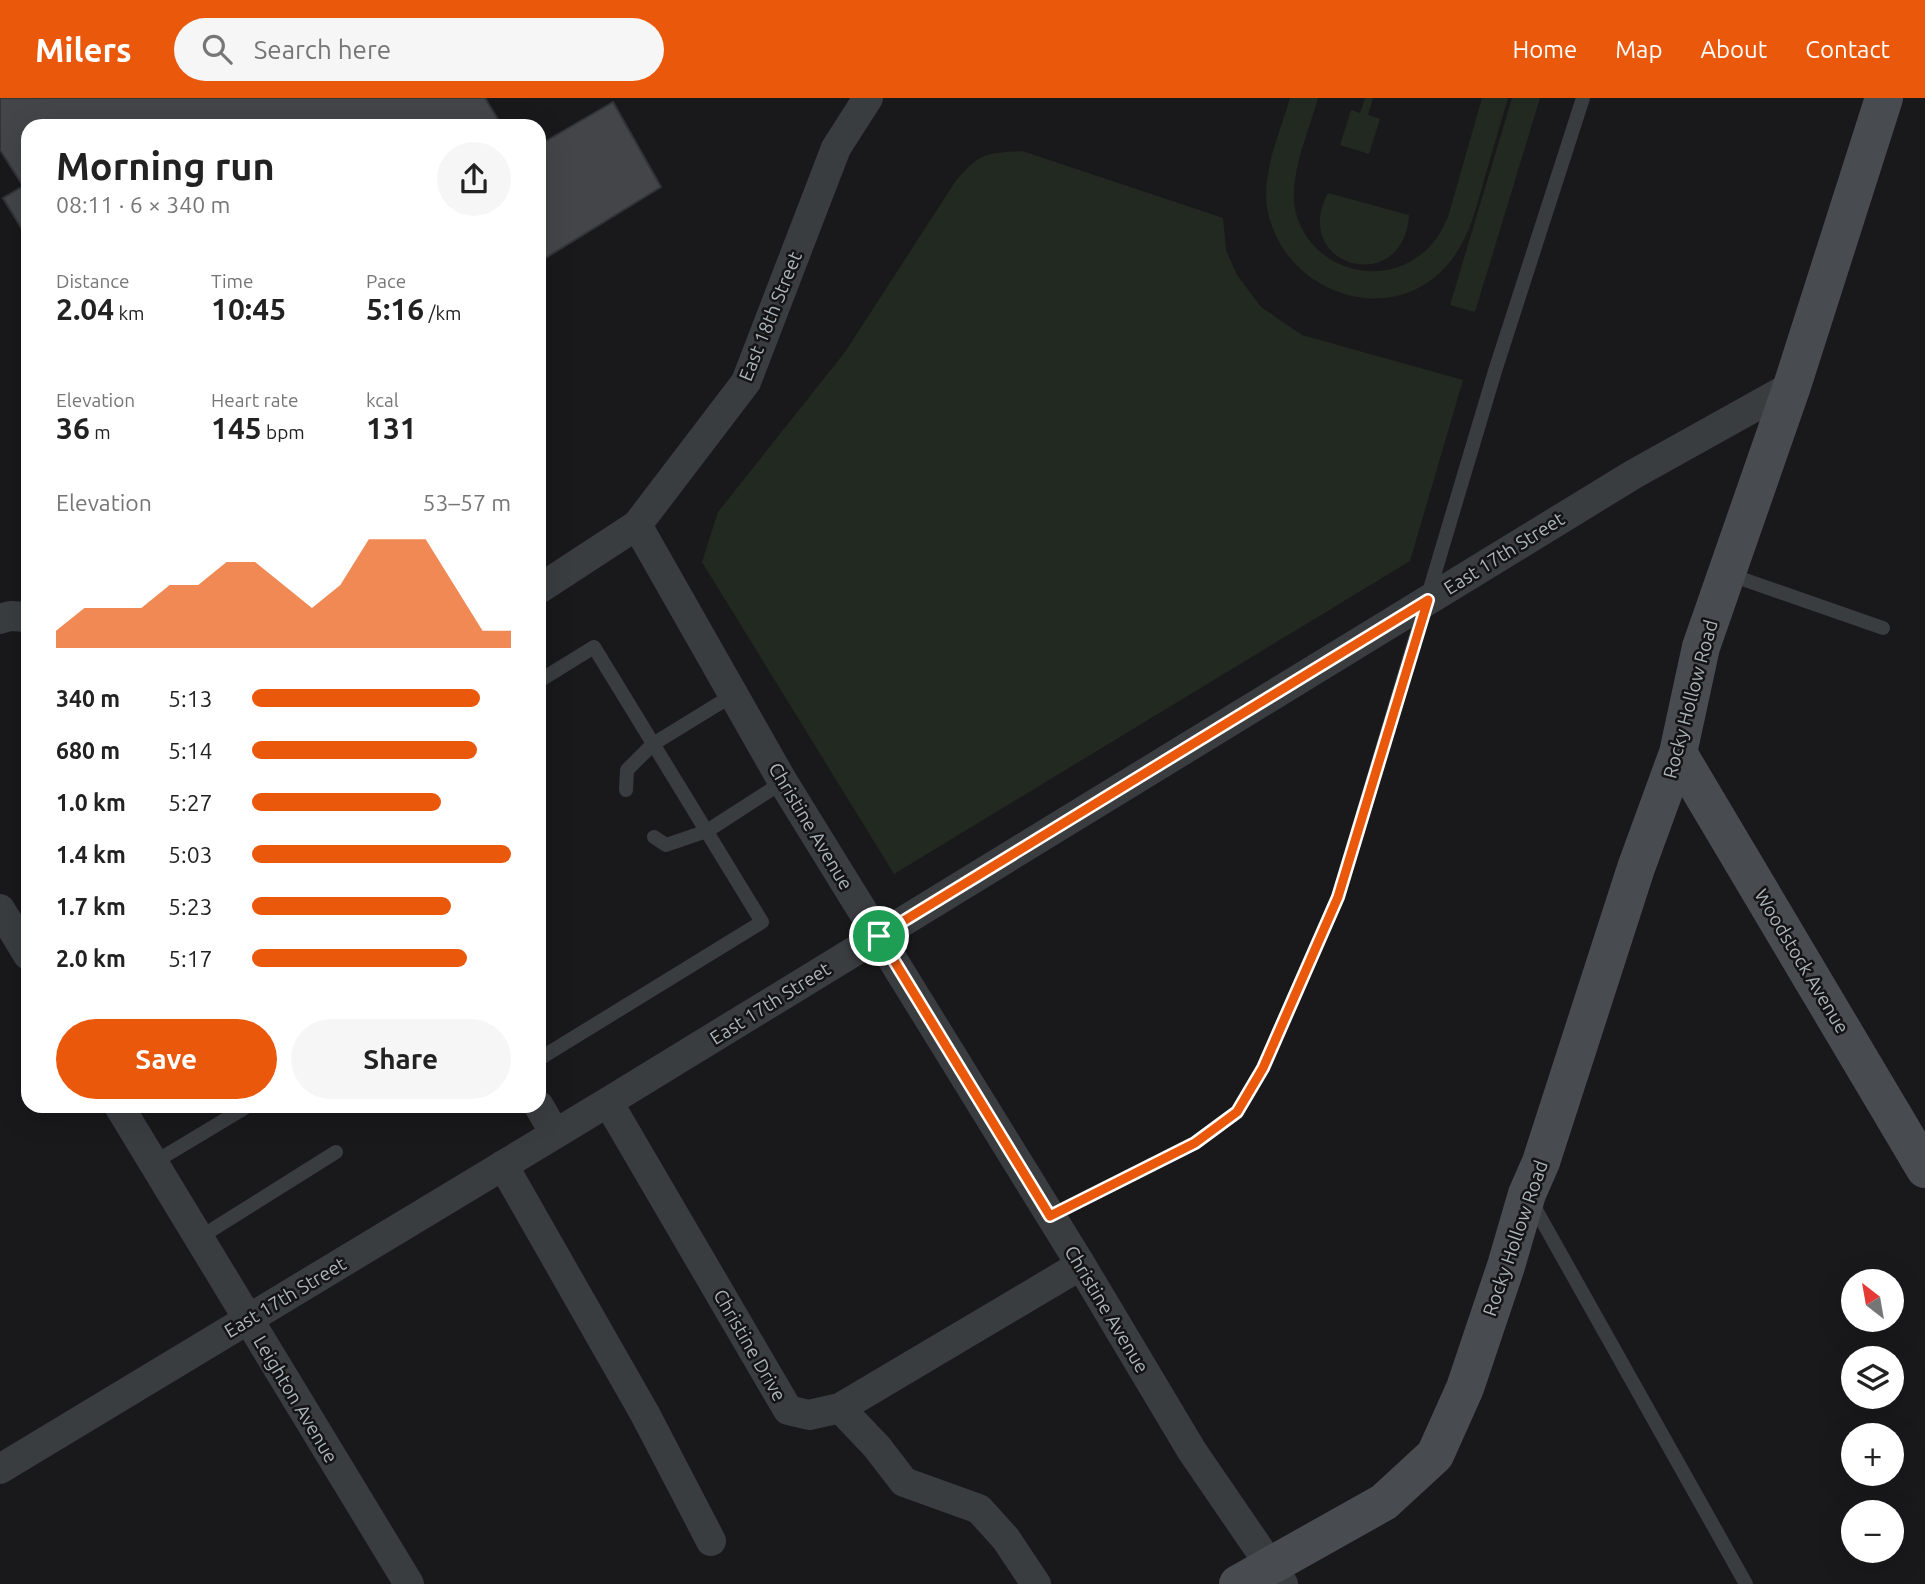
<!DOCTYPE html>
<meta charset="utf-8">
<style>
:root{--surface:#fff;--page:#f6f6f6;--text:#222;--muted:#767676;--accent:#ea580c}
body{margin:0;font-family:Ubuntu,sans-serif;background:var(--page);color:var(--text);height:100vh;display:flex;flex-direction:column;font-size:26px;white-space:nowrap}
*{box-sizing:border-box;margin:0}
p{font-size:23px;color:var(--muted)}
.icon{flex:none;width:38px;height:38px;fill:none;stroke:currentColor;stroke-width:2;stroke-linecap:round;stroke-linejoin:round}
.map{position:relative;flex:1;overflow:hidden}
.side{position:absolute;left:21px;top:21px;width:525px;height:994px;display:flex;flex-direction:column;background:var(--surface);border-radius:21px;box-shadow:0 7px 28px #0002}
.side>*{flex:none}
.needle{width:46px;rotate:329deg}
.controls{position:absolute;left:1841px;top:1171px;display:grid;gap:14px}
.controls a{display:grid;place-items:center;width:63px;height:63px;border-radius:50%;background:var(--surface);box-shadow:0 7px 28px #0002;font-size:35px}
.pin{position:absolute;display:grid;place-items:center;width:60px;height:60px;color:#fff;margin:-30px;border:4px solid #fff;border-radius:50%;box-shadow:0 2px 7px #0007}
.round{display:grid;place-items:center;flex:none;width:74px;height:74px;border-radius:37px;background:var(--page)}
.summary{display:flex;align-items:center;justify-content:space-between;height:119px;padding:0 35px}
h1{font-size:38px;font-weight:700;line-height:52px}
.metrics{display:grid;grid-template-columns:repeat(3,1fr);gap:10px;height:119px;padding:7px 35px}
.metrics div{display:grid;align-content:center}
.metrics b{font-size:30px;font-weight:700}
.metrics small{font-size:19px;font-weight:400}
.metrics p{font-size:19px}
.chart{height:196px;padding:14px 35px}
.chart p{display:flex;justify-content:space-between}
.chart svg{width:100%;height:126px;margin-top:7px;fill:var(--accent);opacity:.7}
.action{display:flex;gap:14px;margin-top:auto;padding:14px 35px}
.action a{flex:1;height:80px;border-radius:42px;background:var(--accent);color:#fff;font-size:28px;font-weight:700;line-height:80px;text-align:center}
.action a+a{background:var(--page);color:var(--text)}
ul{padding:0 35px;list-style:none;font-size:23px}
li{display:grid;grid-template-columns:112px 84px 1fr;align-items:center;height:52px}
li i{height:18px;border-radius:9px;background:var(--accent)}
header{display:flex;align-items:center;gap:42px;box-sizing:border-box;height:98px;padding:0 35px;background:var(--accent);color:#fff}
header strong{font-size:33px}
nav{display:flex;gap:38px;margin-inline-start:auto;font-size:24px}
.search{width:490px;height:63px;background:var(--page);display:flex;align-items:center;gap:18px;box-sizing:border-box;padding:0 24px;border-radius:38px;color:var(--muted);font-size:26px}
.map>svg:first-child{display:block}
</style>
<header>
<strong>Milers</strong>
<div class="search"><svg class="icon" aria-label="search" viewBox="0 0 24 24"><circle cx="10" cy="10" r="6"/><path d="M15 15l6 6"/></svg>Search here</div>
<nav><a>Home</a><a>Map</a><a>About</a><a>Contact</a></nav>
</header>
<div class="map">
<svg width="1925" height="1486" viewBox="0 0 1925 1486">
<rect width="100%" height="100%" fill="#19191b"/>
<!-- green -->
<path fill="#222920" d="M1290 0H1318C1309 33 1287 81 1296 115 1311 171 1380 192 1424 154 1435 145 1442 132 1448 119L1482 0H1508C1500 27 1492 55 1484 82 1476 111 1469 141 1449 165 1393 233 1285 196 1268 114 1260 77 1280 35 1290 0Z
M1365 0H1373L1368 17 1380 21 1369 56 1340 47 1351 12 1360 15Z
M1512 0H1540L1475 214 1450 207Z
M1022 53 1223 120 1226 152 1237 177 1261 209 1302 237 1463 282 1410 463 894 776 702 464 718 414 845 254 955 84C979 55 985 55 1022 53Z
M1328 95 1409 117C1404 200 1289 169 1328 95Z"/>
<!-- building -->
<path fill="#434548" stroke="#333437" stroke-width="2" d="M0 0H485L502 28H28V141L3 100 23 88 0 52Z
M613 4 661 89 539 164V47Z"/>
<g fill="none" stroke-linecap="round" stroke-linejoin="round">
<!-- lane -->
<path stroke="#3a3d40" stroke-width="14" d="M1728 476 1883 530
M539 583 594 549 762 824 539 961
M626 692 627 672 653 646 733 597
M654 739 666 747 707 733 783 684
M153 1065 248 1008
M1531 1103 1746 1486
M1050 1118 1195 1045 1237 1014 1263 970 1338 799 1495 273 1583 0
M199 1140 336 1054"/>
<!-- street -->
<path stroke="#3a3d40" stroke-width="30" d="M637 427 783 684 1081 1167 1192 1353 1283 1486
M539 491 637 427 746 284 836 50 868 0
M0 521 10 518 28 519
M0 811 28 857
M608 1004 788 1312 809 1317 840 1310 1081 1167
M119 1008 409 1486
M539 1008 555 1036
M503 1067 645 1316 711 1443
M840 1310 877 1349 904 1384 979 1411 1006 1441 1036 1486
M0 1371 608 1004 1634 376 1792 288"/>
<!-- secondary -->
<path stroke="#484c50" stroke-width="38" d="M1678 655 1925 1071
M1238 1486 1384 1404 1435 1357 1465 1290 1506 1168 1527 1096 1541 1064 1636 770 1678 655 1701 549 1792 288 1884 0"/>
</g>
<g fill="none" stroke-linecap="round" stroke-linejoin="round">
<defs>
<path id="route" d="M1428 502 1338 799 1263 970 1237 1014 1195 1045 1050 1118 879 838Z"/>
</defs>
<!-- route casing -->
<use href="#route" stroke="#fff" stroke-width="14"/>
<!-- route -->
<use href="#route" stroke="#ea580c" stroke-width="9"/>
</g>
<g text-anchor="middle" stroke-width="5" stroke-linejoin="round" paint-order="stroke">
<!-- street labels -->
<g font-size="19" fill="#abb5ba" stroke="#141416">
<text transform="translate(770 218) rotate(-68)" y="7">East 18th Street</text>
<text transform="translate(1504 455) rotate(-32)" y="7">East 17th Street</text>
<text transform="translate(1690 601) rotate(-75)" y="7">Rocky Hollow Road</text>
<text transform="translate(811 728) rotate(59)" y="7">Christine Avenue</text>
<text transform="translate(1802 863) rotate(59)" y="7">Woodstock Avenue</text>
<text transform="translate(770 905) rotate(-32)" y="7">East 17th Street</text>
<text transform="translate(1515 1140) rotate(-71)" y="7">Rocky Hollow Road</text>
<text transform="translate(285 1199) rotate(-31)" y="7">East 17th Street</text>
<text transform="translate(1107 1211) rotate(59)" y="7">Christine Avenue</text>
<text transform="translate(750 1247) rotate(60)" y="7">Christine Drive</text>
<text transform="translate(296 1301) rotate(59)" y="7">Leighton Avenue</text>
</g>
</g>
</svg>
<div class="controls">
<a><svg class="needle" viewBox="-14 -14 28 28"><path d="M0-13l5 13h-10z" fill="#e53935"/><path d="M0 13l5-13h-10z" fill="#767676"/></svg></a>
<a><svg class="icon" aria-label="layers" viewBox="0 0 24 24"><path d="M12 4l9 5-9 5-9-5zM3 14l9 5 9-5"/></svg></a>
<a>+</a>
<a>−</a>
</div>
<div class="pin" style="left:879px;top:838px;background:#1e9e55"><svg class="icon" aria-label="arrive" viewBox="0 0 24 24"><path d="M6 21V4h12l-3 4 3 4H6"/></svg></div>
<section class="side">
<div class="summary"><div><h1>Morning run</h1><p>08:11 · 6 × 340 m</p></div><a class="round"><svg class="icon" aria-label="share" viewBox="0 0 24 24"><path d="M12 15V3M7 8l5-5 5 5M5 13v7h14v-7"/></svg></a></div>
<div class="metrics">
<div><p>Distance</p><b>2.04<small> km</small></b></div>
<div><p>Time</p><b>10:45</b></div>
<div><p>Pace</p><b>5:16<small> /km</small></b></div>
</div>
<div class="metrics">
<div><p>Elevation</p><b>36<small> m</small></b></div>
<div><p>Heart rate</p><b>145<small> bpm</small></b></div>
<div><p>kcal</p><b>131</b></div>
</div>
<div class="chart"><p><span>Elevation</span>53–57 m</p>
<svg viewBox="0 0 160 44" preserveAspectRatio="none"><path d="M0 44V38L10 30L20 30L30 30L40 22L50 22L60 14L70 14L80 22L90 30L100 22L110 6L120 6L130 6L140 22L150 38L160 38V44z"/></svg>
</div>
<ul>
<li><b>340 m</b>5:13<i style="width:88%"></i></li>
<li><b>680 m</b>5:14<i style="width:87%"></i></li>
<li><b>1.0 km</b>5:27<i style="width:73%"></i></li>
<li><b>1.4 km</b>5:03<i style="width:100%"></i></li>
<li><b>1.7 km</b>5:23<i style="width:77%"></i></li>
<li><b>2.0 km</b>5:17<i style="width:83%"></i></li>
</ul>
<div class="action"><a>Save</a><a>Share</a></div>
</section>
</div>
